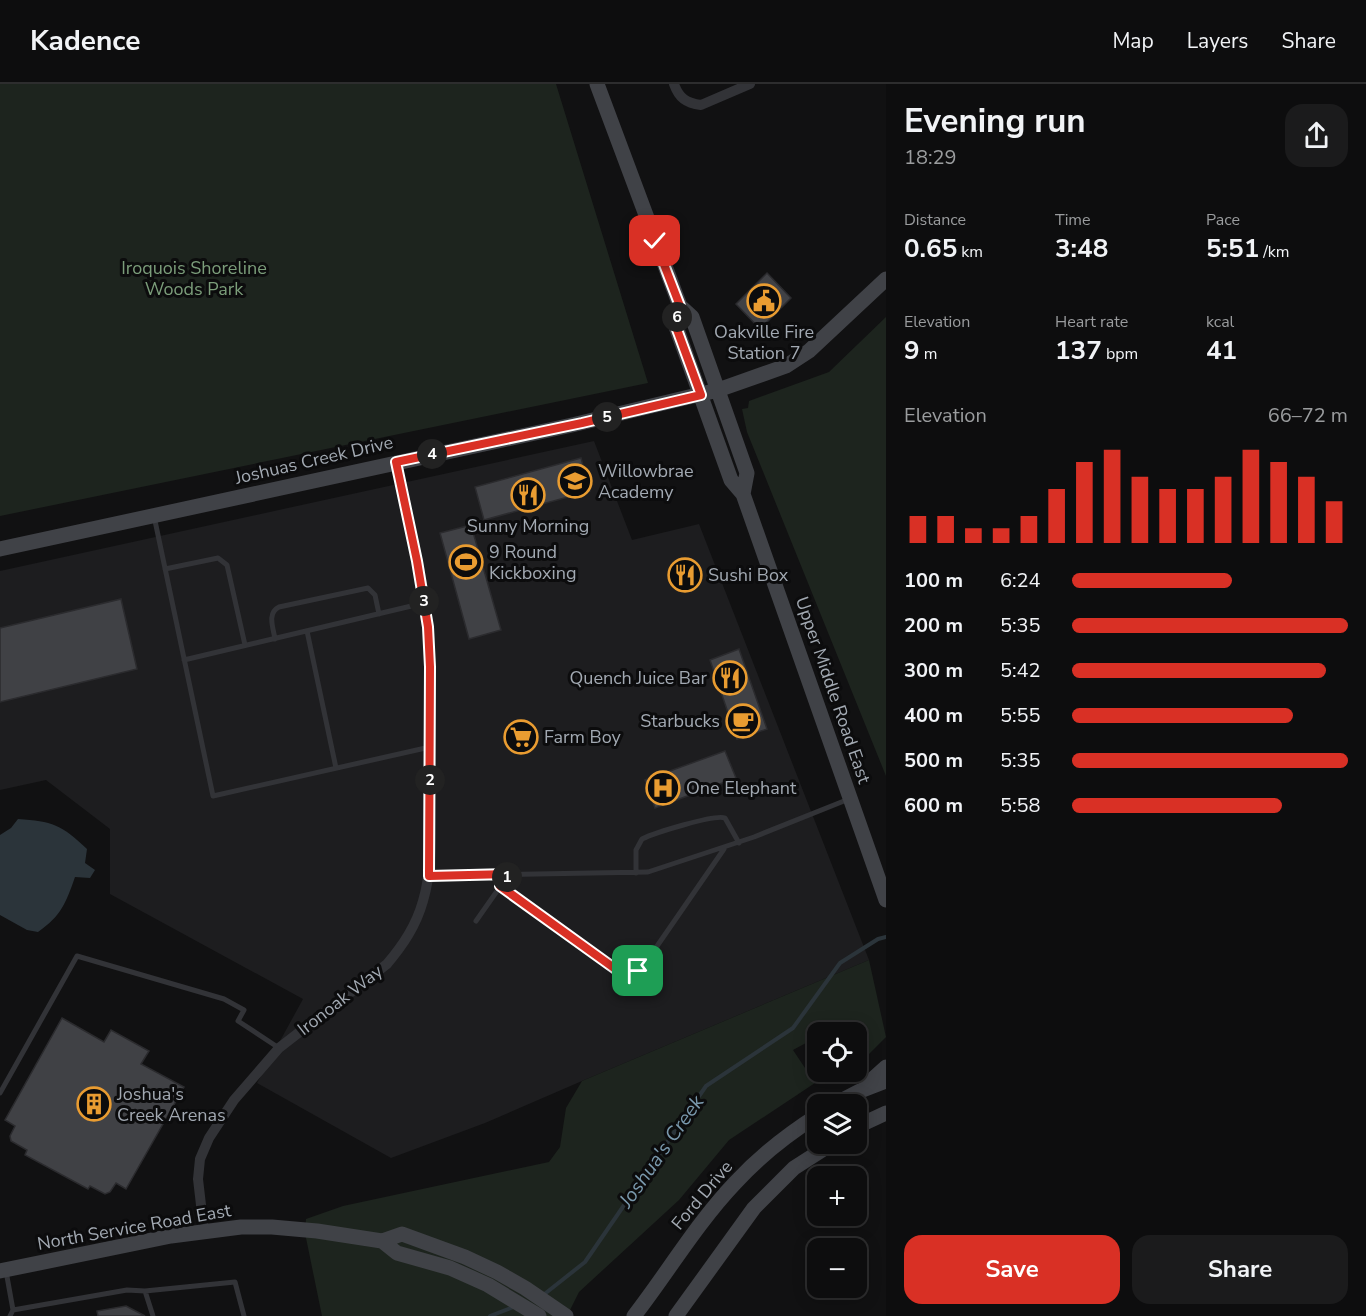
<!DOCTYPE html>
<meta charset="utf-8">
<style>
:root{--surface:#0d0d0e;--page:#1b1b1c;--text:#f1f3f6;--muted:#9a9c9e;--line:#2d2d2e;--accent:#d93025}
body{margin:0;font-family:"Nunito Sans",sans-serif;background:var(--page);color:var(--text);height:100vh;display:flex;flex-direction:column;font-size:22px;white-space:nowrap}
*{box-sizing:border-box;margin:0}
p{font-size:20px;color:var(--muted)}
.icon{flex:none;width:33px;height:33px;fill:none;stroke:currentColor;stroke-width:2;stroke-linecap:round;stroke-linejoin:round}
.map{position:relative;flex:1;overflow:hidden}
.drawer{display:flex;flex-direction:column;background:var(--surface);width:480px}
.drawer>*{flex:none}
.tools{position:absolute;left:807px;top:938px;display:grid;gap:12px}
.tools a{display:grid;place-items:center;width:60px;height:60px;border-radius:12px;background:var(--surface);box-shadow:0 3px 15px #0003,0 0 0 2px var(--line);font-size:30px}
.pin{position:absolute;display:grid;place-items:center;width:51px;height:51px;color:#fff;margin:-26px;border-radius:12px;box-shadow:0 3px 9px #0006}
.km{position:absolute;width:30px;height:30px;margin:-15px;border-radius:50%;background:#222;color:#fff;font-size:16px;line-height:30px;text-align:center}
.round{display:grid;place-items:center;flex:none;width:63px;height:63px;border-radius:18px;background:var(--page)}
.headline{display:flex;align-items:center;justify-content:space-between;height:102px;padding:0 18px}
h1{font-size:33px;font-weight:700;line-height:45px}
.metrics{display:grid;grid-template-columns:repeat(3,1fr);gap:9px;height:102px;padding:6px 18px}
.metrics div{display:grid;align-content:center}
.metrics b{font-size:26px;font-weight:700}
.metrics small{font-size:16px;font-weight:400}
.metrics p{font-size:16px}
.chart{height:168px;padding:12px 18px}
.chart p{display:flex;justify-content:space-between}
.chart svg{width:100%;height:108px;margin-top:6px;stroke:var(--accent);stroke-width:6}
.button{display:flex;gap:12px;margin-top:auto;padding:12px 18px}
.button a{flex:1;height:69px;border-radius:18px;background:var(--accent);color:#fff;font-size:24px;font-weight:700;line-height:69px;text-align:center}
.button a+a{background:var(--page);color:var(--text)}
ul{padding:0 18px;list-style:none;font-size:20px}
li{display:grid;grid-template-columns:96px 72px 1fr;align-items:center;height:45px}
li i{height:15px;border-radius:8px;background:var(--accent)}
header{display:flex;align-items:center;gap:36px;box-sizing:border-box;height:84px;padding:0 30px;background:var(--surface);border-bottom:2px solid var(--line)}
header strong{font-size:28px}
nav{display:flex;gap:33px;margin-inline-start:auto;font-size:21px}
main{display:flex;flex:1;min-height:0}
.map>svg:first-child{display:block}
</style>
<header>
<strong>Kadence</strong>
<nav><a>Map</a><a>Layers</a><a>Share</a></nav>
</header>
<main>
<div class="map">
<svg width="886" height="1232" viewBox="0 0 886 1232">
<rect width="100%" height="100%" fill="#111112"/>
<!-- built -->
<path fill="#1d1d1f" d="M594 357 632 456 699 440 869 876 582 997 485 1039 391 1074 257 999 303 915 110 810V745L46 696 0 706V487Z"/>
<!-- green -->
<path fill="#1d241e" d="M0 0H556L648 299 0 432Z
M886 233V692L747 348 742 325 748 324 749 317 829 288Z
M869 876 886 953 859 980 857 974 856 948H818L817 953 793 966 815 999 729 1056 679 1116 579 1208 567 1232H322L305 1149 306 1135 343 1122 549 1078 560 1063 566 1024 582 997Z"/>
<!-- water -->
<path fill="#2b343a" d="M18 735C52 737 62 741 87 765L85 779 95 786 90 794 75 793C66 819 61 832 38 848L27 846 0 831V751L11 744Z"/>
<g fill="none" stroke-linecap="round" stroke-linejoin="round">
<!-- stream -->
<path stroke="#2b343a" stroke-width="4" d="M542 1212 585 1178 706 1002 793 944 840 879 878 855 886 853
M490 1232 516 1222"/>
</g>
<!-- building -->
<path fill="#404145" stroke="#2b2b2e" stroke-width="1.5" d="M767 189 791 214 760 245 736 220Z
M581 374 590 407 484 436 475 403Z
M471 441 501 546 469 555 440 449Z
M121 515 137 585 0 618V544Z
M739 565 767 645 737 655 710 576Z
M725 667 736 694 655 724 645 696Z
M62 934 104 958 111 946 149 967 141 980 184 1003 126 1105 116 1099 110 1108 105 1110 90 1102 88 1105 25 1071 27 1066 11 1057 10 1052 15 1042 5 1036Z
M126 1222 145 1232H98L97 1227Z"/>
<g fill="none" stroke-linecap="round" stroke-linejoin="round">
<!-- lane -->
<path stroke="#323337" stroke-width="5" d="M154 432 213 712 430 663
M165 485 218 474 227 481 245 561
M307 547 336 684
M275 555C273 543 267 529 279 523L368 504 375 511 379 530
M184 576 424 519
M636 789V766L642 755C654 749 715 730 725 734L739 759
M429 792 648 788 754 753 849 715
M500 802 621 889C632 893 637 889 644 881L724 765
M476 837 509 790
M0 1009 77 872 224 915 244 926 238 937 279 964
M6 1187 13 1226 10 1232
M145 1207 235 1198 244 1232
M13 1226 127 1206 145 1207 153 1232"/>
<!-- street -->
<path stroke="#323337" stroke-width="10" d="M674 0C679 14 686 19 701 21L750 0
M204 1147 198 1095 200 1075 209 1054 234 1016 279 964 387 880C403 861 416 842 423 817 434 780 430 738 430 699 430 648 433 595 428 544 423 488 407 432 396 378"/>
<!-- secondary -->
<path stroke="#404247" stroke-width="15" d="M597 0 680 222 692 233 747 389 743 410
M680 222 675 240 731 396 743 410 886 816
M0 465 572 341 718 306 786 282 809 267 886 195
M866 1001 886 983
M835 1020 860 1007 886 997
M856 1043 886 1029
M382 1157 397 1169 450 1184 488 1201 539 1232
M0 1187 171 1152 241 1143H272L317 1147 382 1157 402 1150 465 1173 497 1188 525 1204 566 1232
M634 1232C668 1188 697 1139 735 1099 759 1073 788 1050 818 1031
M676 1232 754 1124 794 1084 833 1059"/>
</g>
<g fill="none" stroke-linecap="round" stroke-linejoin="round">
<defs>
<path id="route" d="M638 887 627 891 621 889 500 802 509 790 429 792 430 583 428 543 417 477 396 378 582 339 701 311 675 240 680 222 655 157"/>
</defs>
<!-- route casing -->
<use href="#route" stroke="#fff" stroke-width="12"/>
<!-- route -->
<use href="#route" stroke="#d93025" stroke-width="8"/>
</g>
<!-- icons -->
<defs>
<symbol id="civic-ring" viewBox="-11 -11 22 22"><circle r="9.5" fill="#0c0c0d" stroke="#e99c31" stroke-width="1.5"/><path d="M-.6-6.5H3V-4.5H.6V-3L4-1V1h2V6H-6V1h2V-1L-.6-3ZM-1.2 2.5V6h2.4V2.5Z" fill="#e99c31"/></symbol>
<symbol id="school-ring" viewBox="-11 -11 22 22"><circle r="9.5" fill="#0c0c0d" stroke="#e99c31" stroke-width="1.5"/><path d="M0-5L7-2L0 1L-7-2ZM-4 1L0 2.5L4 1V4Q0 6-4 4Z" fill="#e99c31"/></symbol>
<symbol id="restaurant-ring" viewBox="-11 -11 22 22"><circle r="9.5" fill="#0c0c0d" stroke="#e99c31" stroke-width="1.5"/><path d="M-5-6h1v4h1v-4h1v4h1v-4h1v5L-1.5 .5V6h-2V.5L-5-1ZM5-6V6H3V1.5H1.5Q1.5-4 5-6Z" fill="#e99c31"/></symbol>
<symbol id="stadium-ring" viewBox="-11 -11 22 22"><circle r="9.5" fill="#0c0c0d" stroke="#e99c31" stroke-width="1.5"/><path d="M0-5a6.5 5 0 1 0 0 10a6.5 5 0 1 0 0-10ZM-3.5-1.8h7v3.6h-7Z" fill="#e99c31"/></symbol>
<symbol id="cafe-ring" viewBox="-11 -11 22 22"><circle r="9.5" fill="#0c0c0d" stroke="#e99c31" stroke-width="1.5"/><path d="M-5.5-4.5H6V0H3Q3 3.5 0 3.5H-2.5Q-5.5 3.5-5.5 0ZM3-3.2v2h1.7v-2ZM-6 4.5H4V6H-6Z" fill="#e99c31"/></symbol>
<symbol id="supermarket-ring" viewBox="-11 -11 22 22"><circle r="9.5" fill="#0c0c0d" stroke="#e99c31" stroke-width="1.5"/><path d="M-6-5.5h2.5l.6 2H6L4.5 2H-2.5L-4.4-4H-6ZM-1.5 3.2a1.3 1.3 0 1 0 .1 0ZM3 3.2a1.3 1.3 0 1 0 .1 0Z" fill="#e99c31"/></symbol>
<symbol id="hospital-ring" viewBox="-11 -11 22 22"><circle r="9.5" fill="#0c0c0d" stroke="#e99c31" stroke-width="1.5"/><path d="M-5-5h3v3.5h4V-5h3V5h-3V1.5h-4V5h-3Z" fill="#e99c31"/></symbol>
<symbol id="building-ring" viewBox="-11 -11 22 22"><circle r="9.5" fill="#0c0c0d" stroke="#e99c31" stroke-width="1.5"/><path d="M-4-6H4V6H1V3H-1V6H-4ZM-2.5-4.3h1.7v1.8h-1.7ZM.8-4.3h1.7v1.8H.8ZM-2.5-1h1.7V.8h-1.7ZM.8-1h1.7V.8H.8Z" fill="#e99c31"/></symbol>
</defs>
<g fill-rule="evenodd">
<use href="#civic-ring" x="745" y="198" width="38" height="38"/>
<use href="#school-ring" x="556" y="378" width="38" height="38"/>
<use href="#restaurant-ring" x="509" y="392" width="38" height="38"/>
<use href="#stadium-ring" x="447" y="459" width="38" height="38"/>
<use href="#restaurant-ring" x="666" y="472" width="38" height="38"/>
<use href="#restaurant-ring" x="711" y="575" width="38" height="38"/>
<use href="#cafe-ring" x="724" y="618" width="38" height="38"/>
<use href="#supermarket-ring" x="502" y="634" width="38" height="38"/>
<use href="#hospital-ring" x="644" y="685" width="38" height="38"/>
<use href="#building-ring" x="75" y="1001" width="38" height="38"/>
</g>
<g text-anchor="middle" stroke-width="6" stroke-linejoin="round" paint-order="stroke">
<!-- park labels -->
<g font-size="18" fill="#7b9d7a" stroke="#0c0c0d">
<text x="194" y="190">Iroquois Shoreline<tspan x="194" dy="21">Woods Park</tspan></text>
</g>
<!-- poi labels -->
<g font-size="18" fill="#a2a9b2" stroke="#0c0c0d" text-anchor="start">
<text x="764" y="254" text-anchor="middle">Oakville Fire<tspan x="764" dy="21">Station 7</tspan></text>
<text x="598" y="393">Willowbrae<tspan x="598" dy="21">Academy</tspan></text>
<text x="528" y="448" text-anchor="middle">Sunny Morning</text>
<text x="489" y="474">9 Round<tspan x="489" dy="21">Kickboxing</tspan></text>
<text x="708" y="497">Sushi Box</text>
<text x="707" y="600" text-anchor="end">Quench Juice Bar</text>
<text x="720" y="643" text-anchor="end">Starbucks</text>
<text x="544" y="659">Farm Boy</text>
<text x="686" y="710">One Elephant</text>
<text x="117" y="1016">Joshua's<tspan x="117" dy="21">Creek Arenas</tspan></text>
</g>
<!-- street labels -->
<g font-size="18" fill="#a2a9b2" stroke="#0c0c0d">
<text transform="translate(314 376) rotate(-13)" y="6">Joshuas Creek Drive</text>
<text transform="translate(833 606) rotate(71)" y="6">Upper Middle Road East</text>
<text transform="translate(340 916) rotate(-38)" y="6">Ironoak Way</text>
<text transform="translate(702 1111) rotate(-50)" y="6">Ford Drive</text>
<text transform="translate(134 1143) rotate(-10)" y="6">North Service Road East</text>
</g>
<!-- water labels -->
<g font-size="20" font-style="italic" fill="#7a99ad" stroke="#0c0c0d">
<text transform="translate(661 1067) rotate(-55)" y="7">Joshua's Creek</text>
</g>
</g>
</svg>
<div class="tools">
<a><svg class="icon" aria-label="locate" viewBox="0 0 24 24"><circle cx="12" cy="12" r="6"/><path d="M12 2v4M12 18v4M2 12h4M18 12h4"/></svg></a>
<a><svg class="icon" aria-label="layers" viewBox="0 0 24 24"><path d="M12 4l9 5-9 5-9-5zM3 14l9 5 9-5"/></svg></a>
<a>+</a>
<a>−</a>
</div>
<div class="pin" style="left:638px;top:887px;background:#1e9e55"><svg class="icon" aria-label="arrive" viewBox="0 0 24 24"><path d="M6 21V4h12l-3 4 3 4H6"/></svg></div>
<div class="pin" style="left:655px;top:157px;background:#d93025"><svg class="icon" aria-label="check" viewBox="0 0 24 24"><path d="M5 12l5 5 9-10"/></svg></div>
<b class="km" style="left:507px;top:793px">1</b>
<b class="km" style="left:430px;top:696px">2</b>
<b class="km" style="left:424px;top:517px">3</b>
<b class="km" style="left:432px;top:370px">4</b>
<b class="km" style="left:607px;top:333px">5</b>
<b class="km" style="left:677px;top:233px">6</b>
</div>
<section class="drawer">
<div class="headline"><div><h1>Evening run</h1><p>18:29</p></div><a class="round"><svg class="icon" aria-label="share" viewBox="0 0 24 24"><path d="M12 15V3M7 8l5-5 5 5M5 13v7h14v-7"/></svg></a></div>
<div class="metrics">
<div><p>Distance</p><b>0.65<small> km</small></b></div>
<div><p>Time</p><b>3:48</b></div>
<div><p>Pace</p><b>5:51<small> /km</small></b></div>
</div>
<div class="metrics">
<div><p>Elevation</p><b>9<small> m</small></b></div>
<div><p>Heart rate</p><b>137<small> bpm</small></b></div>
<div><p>kcal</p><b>41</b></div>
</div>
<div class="chart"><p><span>Elevation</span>66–72 m</p>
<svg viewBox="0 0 160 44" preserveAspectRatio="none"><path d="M5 44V33M15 44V33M25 44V38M35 44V38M45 44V33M55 44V22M65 44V11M75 44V6M85 44V17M95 44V22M105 44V22M115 44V17M125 44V6M135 44V11M145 44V17M155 44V27"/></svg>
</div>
<ul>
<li><b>100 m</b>6:24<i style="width:58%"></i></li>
<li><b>200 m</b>5:35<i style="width:100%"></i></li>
<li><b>300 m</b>5:42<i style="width:92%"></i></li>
<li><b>400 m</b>5:55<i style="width:80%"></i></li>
<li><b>500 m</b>5:35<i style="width:100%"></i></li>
<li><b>600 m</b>5:58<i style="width:76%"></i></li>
</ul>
<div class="button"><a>Save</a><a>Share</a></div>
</section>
</main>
